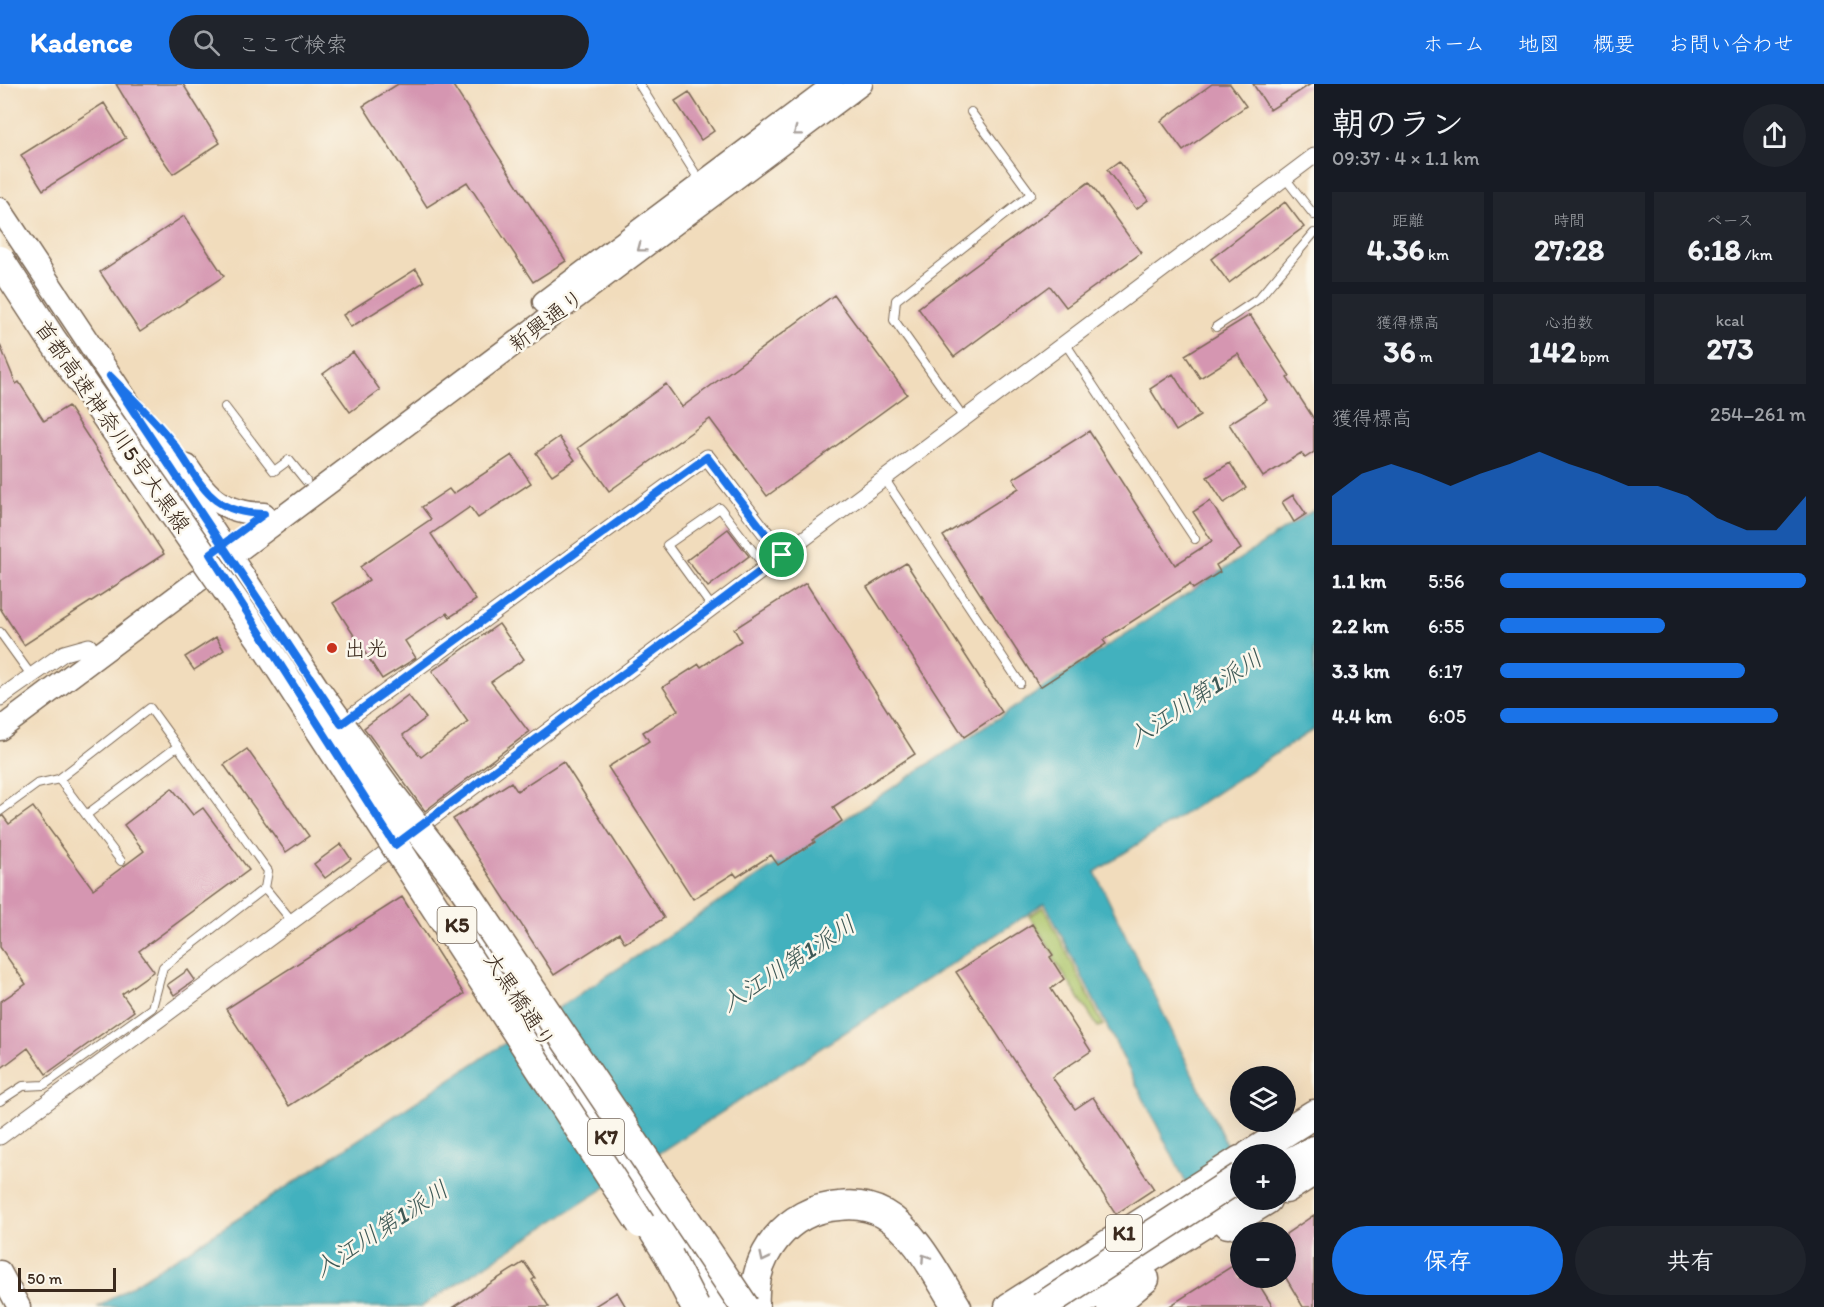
<!DOCTYPE html>
<html lang="ja">
<meta charset="utf-8">
<style>
:root{--surface:#171b24;--page:#20242c;--text:#f1f3f6;--muted:#9ea1a6;--accent:#1a73e8}
body{margin:0;font-family:Itim,"Klee One",sans-serif;background:var(--page);color:var(--text);height:100vh;display:flex;flex-direction:column;font-size:22px;white-space:nowrap}
*{box-sizing:border-box;margin:0}
p{font-size:20px;color:var(--muted)}
.icon{flex:none;width:33px;height:33px;fill:none;stroke:currentColor;stroke-width:2;stroke-linecap:round;stroke-linejoin:round}
.map{position:relative;flex:1;overflow:hidden}
.drawer{display:flex;flex-direction:column;background:var(--surface);width:510px}
.drawer>*{flex:none}
.fabs{position:absolute;left:1230px;top:982px;display:grid;gap:12px}
.fabs a{display:grid;place-items:center;width:66px;height:66px;border-radius:50%;background:var(--surface);box-shadow:0 6px 24px #0002;font-size:30px}
.scale{position:absolute;left:18px;bottom:15px;width:98px;box-sizing:border-box;padding-left:6px;border:3px solid #3b2a1e;border-top:0;font-size:16px;line-height:21px;white-space:nowrap;color:#3b2a1e;-webkit-text-stroke:4px #fbf7ec;paint-order:stroke}
.pin{position:absolute;display:grid;place-items:center;width:51px;height:51px;color:#fff;margin:-26px;border:3px solid #fff;border-radius:50%;box-shadow:0 2px 6px #0007}
.round{display:grid;place-items:center;flex:none;width:63px;height:63px;border-radius:32px;background:var(--page)}
.headline{display:flex;align-items:center;justify-content:space-between;height:102px;padding:0 18px}
h1{font-size:33px;font-weight:700;line-height:45px}
.metrics{display:grid;grid-template-columns:repeat(3,1fr);gap:9px;height:102px;padding:6px 18px}
.metrics div{display:grid;align-content:center;border-radius:0px;background:var(--page);text-align:center}
.metrics b{font-size:30px;font-weight:700}
.metrics small{font-size:16px;font-weight:400}
.metrics p{font-size:16px}
.chart{height:168px;padding:12px 18px}
.chart p{display:flex;justify-content:space-between}
.chart svg{width:100%;height:108px;margin-top:6px;fill:var(--accent);opacity:.7}
.primary-button{display:flex;gap:12px;margin-top:auto;padding:12px 18px}
.primary-button a{flex:1;height:69px;border-radius:36px;background:var(--accent);color:#fff;font-size:24px;font-weight:700;line-height:69px;text-align:center}
.primary-button a+a{background:var(--page);color:var(--text)}
ul{padding:0 18px;list-style:none;font-size:20px}
li{display:grid;grid-template-columns:96px 72px 1fr;align-items:center;height:45px}
li i{height:15px;border-radius:8px;background:var(--accent)}
header{display:flex;align-items:center;gap:36px;box-sizing:border-box;height:84px;padding:0 30px;background:var(--accent);color:#fff}
header strong{font-size:28px}
nav{display:flex;gap:33px;margin-inline-start:auto;font-size:21px}
.search{width:420px;height:54px;background:var(--page);display:flex;align-items:center;gap:15px;box-sizing:border-box;padding:0 21px;border-radius:33px;color:var(--muted);font-size:22px}
main{display:flex;flex:1;min-height:0}
.map>svg:first-child{display:block}
</style>
<header>
<strong>Kadence</strong>
<div class="search"><svg class="icon" aria-label="search" viewBox="0 0 24 24"><circle cx="10" cy="10" r="6"/><path d="M15 15l6 6"/></svg>ここで検索</div>
<nav><a>ホーム</a><a>地図</a><a>概要</a><a>お問い合わせ</a></nav>
</header>
<main>
<div class="map">
<svg width="1314" height="1223" viewBox="0 0 1314 1223">
<rect width="100%" height="100%" fill="#fbf7ec"/>
<filter id="ink" filterUnits="userSpaceOnUse"><feTurbulence type="fractalNoise" baseFrequency=".0167" numOctaves="2"/><feDisplacementMap in="SourceGraphic" scale="12" xChannelSelector="R" yChannelSelector="G"/><feConvolveMatrix kernelMatrix="1 2 1 2 8 2 1 2 1" color-interpolation-filters="sRGB"/></filter>
<filter id="wash" filterUnits="userSpaceOnUse"><feTurbulence type="fractalNoise" baseFrequency=".008" numOctaves="4" result="noise"/><feDisplacementMap in="SourceGraphic" scale="24" xChannelSelector="R" yChannelSelector="G"/><feGaussianBlur stdDeviation="1.35" result="paint"/><feColorMatrix in="noise" values="0 0 0 0 0 0 0 0 0 0 0 0 0 0 0 0 0 1.4 0 .05"/><feComposite in="paint" operator="in"/></filter>
<g filter="url(#wash)">
<rect width="100%" height="100%" fill="#f1dcbc"/>
<!-- green -->
<path fill="#adc66c" stroke="#747845" stroke-width="1.5" d="M1044 823 1103 941 1098 943 1053 874 1055 871 1029 832Z"/>
<!-- water -->
<path fill="#43b1be" stroke="#3f6e6e" stroke-width="1.5" d="M1314 426V645L1095 788 1233 1074 1187 1101 1045 819 421 1223H98L244 1131Z"/>
<g id="blocks">
<!-- building -->
<path fill="#d596b1" d="M116 0H183L220 59 173 90 152 60Z
M398 0H452L566 177 533 198 467 98 427 123 363 22Z
M1212 0H1230L1246 22 1183 67 1161 37Z
M1253 0H1311L1270 26Z
M689 8 714 47 701 56 675 17Z
M104 19 126 54 43 106 21 71Z
M1119 77 1148 116 1136 125 1107 86Z
M1089 98 1141 169 1066 223 1050 202 954 273 918 224Z
M1285 118 1304 143 1229 199 1211 175Z
M184 132 224 192 140 248 100 188Z
M416 185 424 198 351 243 343 231Z
M834 211 907 310 767 412 710 335 609 407 578 364 666 300 682 323Z
M1250 231 1290 292 1287 294 1314 335V368L1305 374 1301 369 1263 393 1229 340 1267 316 1238 270 1200 294 1185 271Z
M0 261 16 300 19 298 44 337 68 322 164 470 24 561 0 524Z
M353 268 380 306 350 328 323 290Z
M1173 290 1200 332 1176 347 1150 305Z
M1089 347 1175 481 1212 457 1193 428 1210 417 1241 465 1216 481 1220 488 1193 505 1190 500 1103 556 1106 560 1040 603 943 452 1019 404 1013 395Z
M559 353 575 376 552 391 536 369Z
M512 371 531 399 478 434 470 423 431 450 476 516 450 533 447 529 405 557 416 574 382 595 333 519 369 496 360 483 431 435 422 423 449 405 453 410Z
M1230 379 1246 404 1224 419 1207 393Z
M1293 411 1306 430 1294 438 1282 418Z
M728 445 749 472 708 503 687 476Z
M906 479 1002 628 964 653 867 503Z
M806 499 915 670 833 723 842 737 813 756 815 758 778 781 771 771 737 793 734 789 693 815 608 683 649 657 643 648 678 626 663 603 699 580 701 583 741 557 734 545Z
M499 540 524 575 491 598 529 648 425 727 364 644 408 611 426 634 403 651 421 673 468 638 432 587Z
M216 553 224 566 194 586 185 573Z
M247 665 309 752 286 768 224 681Z
M563 677 664 834 625 859 619 849 554 891 453 735 511 698 517 707Z
M172 704 193 731 203 724 249 786 139 867 154 887 122 910 134 927 46 990 28 964 0 985V918L26 900 0 863V733L3 732 9 740 33 723 93 805 144 767 124 741Z
M341 760 351 775 325 794 314 780Z
M402 813 464 910 289 1022 226 925Z
M1032 840 1053 871 1050 873 1064 895 1051 905 1091 967 1052 993 1075 1025 1093 1013 1154 1105 1116 1130 956 888Z
M188 886 195 896 174 911 167 901Z
M1314 1131V1223H1303L1286 1194V1150Z
M1240 1177V1194H1255L1273 1223H1168Z
M524 1178 535 1194 532 1196 549 1223H453Z
M617 1208 626 1223H593Z"/>
</g>
</g>
<g filter="url(#ink)">
<use href="#blocks" fill-opacity="0" stroke="#7b6855" stroke-width="1.5"/>
<g fill="none" stroke-linecap="round" stroke-linejoin="round">
<defs>
<path id="lane" d="M639 0 700 97
M1285 94 1314 131
M1216 243 1258 215 1314 149
M1065 259 1195 455
M225 323 274 387 289 376 306 397
M964 334 894 236 896 216 1031 110 971 28
M884 394 1020 599
M712 523 667 461 720 424 765 483
M0 548 31 591
M59 695 121 777
M0 727 37 700 59 695 150 624 268 787 265 804 292 837
M86 731 178 662
M0 1017 23 1002 44 1001 152 924 163 883 265 804"/>
<path id="street" d="M0 614 64 569 89 562
M341 640 707 373 782 471
M0 1053 412 749 1314 72"/>
<path id="secondary" d="M0 125 329 621
M544 218 832 2
M187 382C208 414 224 429 264 430
M0 645 861 0
M471 840 549 961
M0 1188 19 1223"/>
<path id="highway" d="M532 949 633 1093 719 1223
M1249 1071 1314 1030
M1286 1080 1314 1066
M1286 1105 1314 1087
M633 1115 669 1172
M1228 1140 1267 1116
M755 1223C751 1172 787 1125 839 1122 854 1120 870 1122 884 1130 916 1148 937 1192 957 1223
M1009 1223 1240 1076
M1072 1223 1242 1116
M1111 1223 1145 1195"/>
</defs>
<!-- lane casing -->
<use href="#lane" stroke="#7b6855" stroke-width="10"/>
<!-- street casing -->
<use href="#street" stroke="#7b6855" stroke-width="17"/>
<!-- secondary casing -->
<use href="#secondary" stroke="#7b6855" stroke-width="25"/>
<!-- highway casing -->
<use href="#highway" stroke="#7b6855" stroke-width="31"/>
<!-- lane -->
<use href="#lane" stroke="#fff" stroke-width="8"/>
<!-- street -->
<use href="#street" stroke="#fff" stroke-width="15"/>
<!-- secondary -->
<use href="#secondary" stroke="#fff" stroke-width="22"/>
<!-- highway -->
<use href="#highway" stroke="#fff" stroke-width="28"/>
<defs>
<path id="highway-bridge" d="M0 176 51 254 261 555 641 1140
M318 609 390 709 464 805 745 1223
M669 1172 695 1223
M1041 1223 1240 1093"/>
</defs>
<!-- highway-bridge casing -->
<use href="#highway-bridge" stroke="#7b6855" stroke-width="31" stroke-linecap="butt"/>
<!-- highway-bridge -->
<use href="#highway-bridge" stroke="#fff" stroke-width="28"/>
</g>
<!-- one-way arrows -->
<defs><path id="oneway-chevron" d="M-2-3.5L2.5 0L-2 3.5" fill="none" stroke-width="1.6" stroke-linecap="round" stroke-linejoin="round" transform="scale(1.5)"/></defs>
<g stroke="#a79f9a">
<use href="#oneway-chevron" transform="translate(797 48) rotate(143)"/>
<use href="#oneway-chevron" transform="translate(641 164) rotate(143)"/>
<use href="#oneway-chevron" transform="translate(764 1174) rotate(116)"/>
<use href="#oneway-chevron" transform="translate(925 1174) rotate(-124)"/>
</g>
</g>
<g fill="none" stroke-linecap="round" stroke-linejoin="round" filter="url(#ink)">
<defs>
<path id="route" d="M782 471 707 373 341 640 110 292C130 312 151 332 168 353 201 392 202 429 264 430L210 470 395 761 782 471"/>
</defs>
<!-- route casing -->
<use href="#route" stroke="#fff" stroke-width="12"/>
<!-- route -->
<use href="#route" stroke="#1a73e8" stroke-width="8"/>
</g>
<!-- markers -->
<circle fill="#c8321e" stroke="#fbf7ec" stroke-width="2" cx="332" cy="564" r="6"/>
<g text-anchor="middle" stroke-width="5" stroke-linejoin="round" paint-order="stroke">
<!-- shield labels -->
<g fill="#fbf7ec" stroke="#75685c" stroke-width="1.5">
<rect x="437.5" y="823" width="39" height="36" rx="4.5"/>
<rect x="588" y="1035" width="36" height="36" rx="4.5"/>
<rect x="1106" y="1131" width="36" height="36" rx="4.5"/>
</g>
<g font-size="21" font-weight="bold" fill="#3b2a1e">
<text x="457" y="848">K5</text>
<text x="606" y="1060">K7</text>
<text x="1124" y="1156">K1</text>
</g>
<!-- street labels -->
<g font-size="22" fill="#3b2a1e" stroke="#fbf7ec">
<text transform="translate(546 236) rotate(-37)" y="8">新興通り</text>
<text transform="translate(113 342) rotate(55)" y="8">首都高速神奈川5号大黒線</text>
<text transform="translate(520 916) rotate(57)" y="8">大黒橋通り</text>
</g>
<!-- poi labels -->
<g font-size="22" fill="#3b2a1e" stroke="#fbf7ec" text-anchor="start">
<text x="344" y="572">出光</text>
</g>
<!-- water labels -->
<g font-size="24" font-style="italic" fill="#3e5956" stroke="#fbf7ec">
<text transform="translate(1195 614) rotate(-33)" y="8">入江川第1派川</text>
<text transform="translate(788 880) rotate(-33)" y="8">入江川第1派川</text>
<text transform="translate(381 1145) rotate(-33)" y="8">入江川第1派川</text>
</g>
</g>
</svg>
<div class="fabs">
<a><svg class="icon" aria-label="layers" viewBox="0 0 24 24"><path d="M12 4l9 5-9 5-9-5zM3 14l9 5 9-5"/></svg></a>
<a>+</a>
<a>−</a>
</div>
<div class="scale">50 m</div>
<div class="pin" style="left:782px;top:471px;background:#1e9e55"><svg class="icon" aria-label="arrive" viewBox="0 0 24 24"><path d="M6 21V4h12l-3 4 3 4H6"/></svg></div>
</div>
<section class="drawer">
<div class="headline"><div><h1>朝のラン</h1><p>09:37 · 4 × 1.1 km</p></div><a class="round"><svg class="icon" aria-label="share" viewBox="0 0 24 24"><path d="M12 15V3M7 8l5-5 5 5M5 13v7h14v-7"/></svg></a></div>
<div class="metrics">
<div><p>距離</p><b>4.36<small> km</small></b></div>
<div><p>時間</p><b>27:28</b></div>
<div><p>ペース</p><b>6:18<small> /km</small></b></div>
</div>
<div class="metrics">
<div><p>獲得標高</p><b>36<small> m</small></b></div>
<div><p>心拍数</p><b>142<small> bpm</small></b></div>
<div><p>kcal</p><b>273</b></div>
</div>
<div class="chart"><p><span>獲得標高</span>254–261 m</p>
<svg viewBox="0 0 160 44" preserveAspectRatio="none"><path d="M0 44V24L10 15L20 11L30 15L40 20L50 15L60 11L70 6L80 11L90 15L100 20L110 20L120 24L130 33L140 38L150 38L160 24V44z"/></svg>
</div>
<ul>
<li><b>1.1 km</b>5:56<i style="width:100%"></i></li>
<li><b>2.2 km</b>6:55<i style="width:54%"></i></li>
<li><b>3.3 km</b>6:17<i style="width:80%"></i></li>
<li><b>4.4 km</b>6:05<i style="width:91%"></i></li>
</ul>
<div class="primary-button"><a>保存</a><a>共有</a></div>
</section>
</main>
